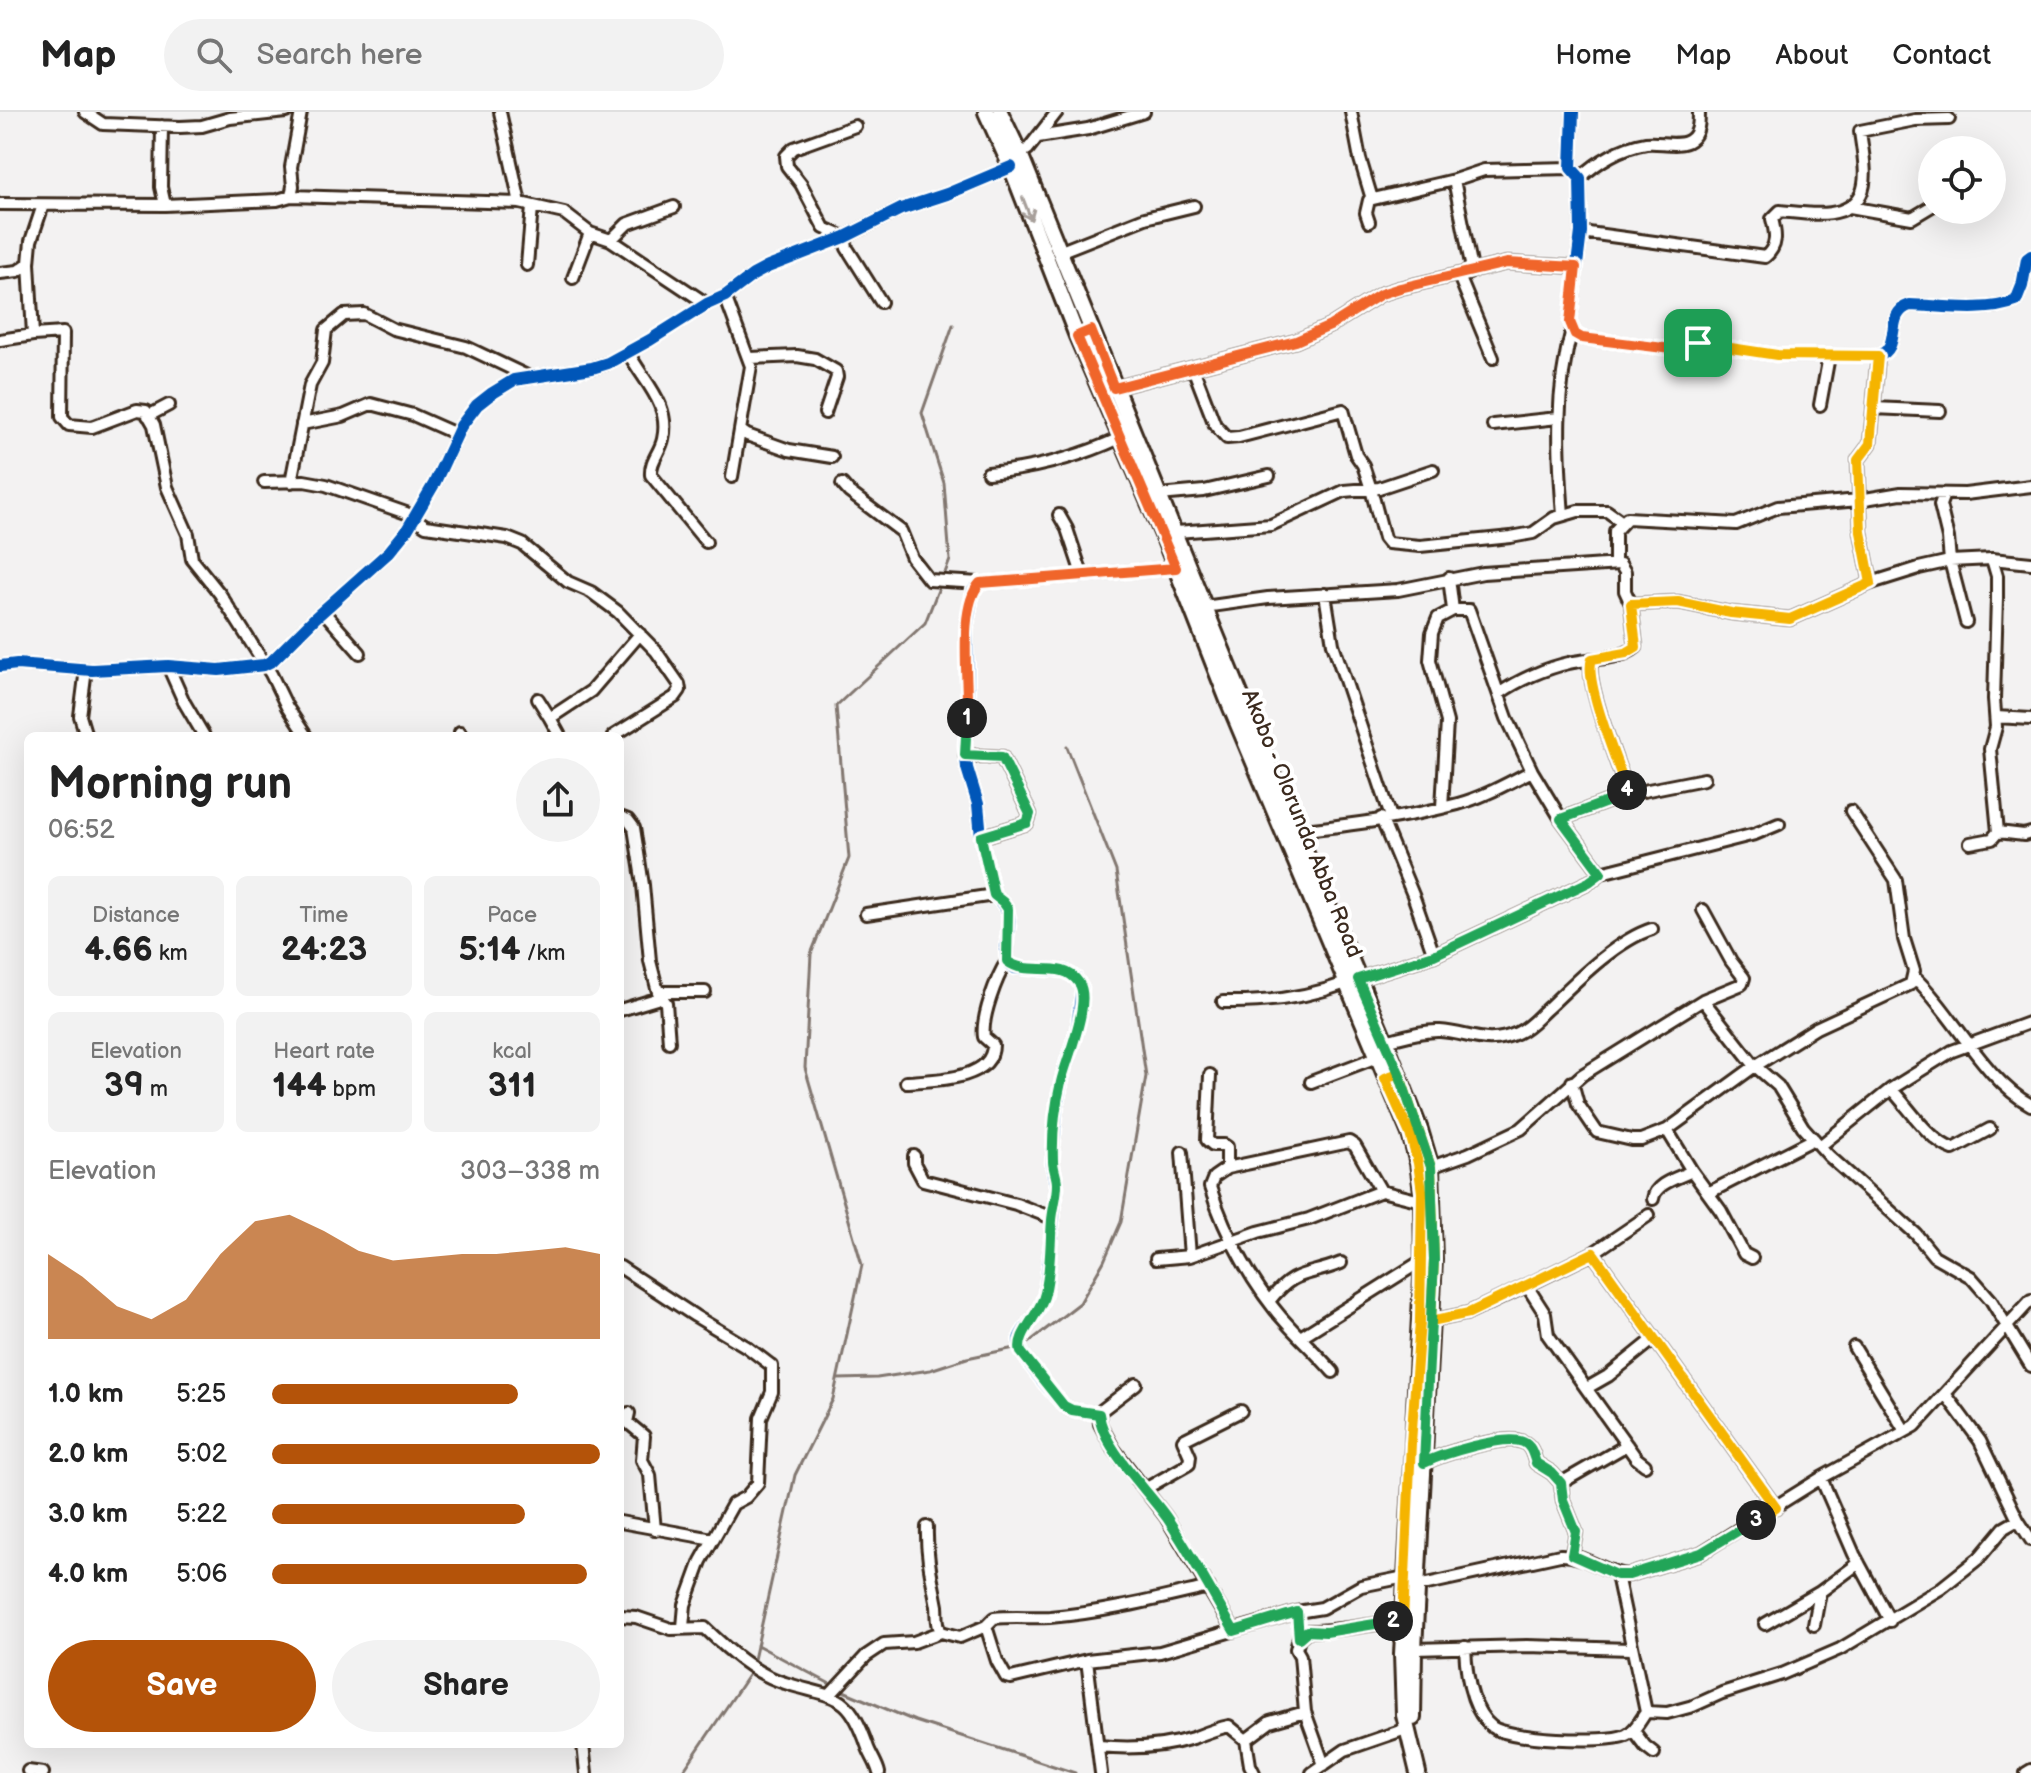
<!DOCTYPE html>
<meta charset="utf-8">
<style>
:root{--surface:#fff;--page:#f2f2f2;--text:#222;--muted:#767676;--line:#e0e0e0;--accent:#b45309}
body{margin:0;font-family:"Balsamiq Sans",sans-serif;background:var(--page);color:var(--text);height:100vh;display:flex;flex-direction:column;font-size:30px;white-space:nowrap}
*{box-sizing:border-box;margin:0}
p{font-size:26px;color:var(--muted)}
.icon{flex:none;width:44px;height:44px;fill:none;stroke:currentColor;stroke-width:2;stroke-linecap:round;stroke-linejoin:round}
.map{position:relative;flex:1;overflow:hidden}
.drawer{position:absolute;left:24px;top:620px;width:600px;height:1016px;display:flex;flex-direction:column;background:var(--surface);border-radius:12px;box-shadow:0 8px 32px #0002}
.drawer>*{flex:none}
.tools{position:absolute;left:1918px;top:24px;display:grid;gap:16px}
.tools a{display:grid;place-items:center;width:88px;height:88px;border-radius:50%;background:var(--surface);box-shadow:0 8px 32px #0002;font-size:40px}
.pin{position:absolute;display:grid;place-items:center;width:68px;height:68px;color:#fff;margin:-34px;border-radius:16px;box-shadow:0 4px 12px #0006}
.km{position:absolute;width:40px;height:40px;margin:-20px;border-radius:50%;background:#222;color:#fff;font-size:22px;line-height:40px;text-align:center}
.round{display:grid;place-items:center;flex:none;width:84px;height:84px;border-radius:42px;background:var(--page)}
.summary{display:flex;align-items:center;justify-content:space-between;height:136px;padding:0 24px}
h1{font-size:44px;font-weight:700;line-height:60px}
.stats{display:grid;grid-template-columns:repeat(3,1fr);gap:12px;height:136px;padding:8px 24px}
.stats div{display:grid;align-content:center;border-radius:12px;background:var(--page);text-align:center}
.stats b{font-size:34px;font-weight:700}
.stats small{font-size:22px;font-weight:400}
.stats p{font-size:22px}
.chart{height:224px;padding:16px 24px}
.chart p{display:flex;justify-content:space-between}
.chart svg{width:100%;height:144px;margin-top:8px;fill:var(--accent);opacity:.7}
.cta{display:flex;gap:16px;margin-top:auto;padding:16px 24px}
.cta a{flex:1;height:92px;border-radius:48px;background:var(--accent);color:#fff;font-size:32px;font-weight:700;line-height:92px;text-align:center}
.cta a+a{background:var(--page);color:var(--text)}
ul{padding:0 24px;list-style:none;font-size:26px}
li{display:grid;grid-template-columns:128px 96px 1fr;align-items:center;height:60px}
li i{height:20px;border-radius:10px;background:var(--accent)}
header{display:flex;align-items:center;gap:48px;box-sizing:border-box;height:112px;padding:0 40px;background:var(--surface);border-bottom:2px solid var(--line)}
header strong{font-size:38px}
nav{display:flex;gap:44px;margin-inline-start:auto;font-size:28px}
.search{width:560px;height:72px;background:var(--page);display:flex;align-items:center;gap:20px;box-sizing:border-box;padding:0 28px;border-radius:44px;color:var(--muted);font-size:30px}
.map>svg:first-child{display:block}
</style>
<header>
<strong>Map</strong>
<div class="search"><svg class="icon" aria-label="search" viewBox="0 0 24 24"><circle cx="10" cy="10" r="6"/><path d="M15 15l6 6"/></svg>Search here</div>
<nav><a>Home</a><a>Map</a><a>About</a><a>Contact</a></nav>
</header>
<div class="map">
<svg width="2031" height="1661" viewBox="0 0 2031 1661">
<rect width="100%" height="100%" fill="#f3f2f2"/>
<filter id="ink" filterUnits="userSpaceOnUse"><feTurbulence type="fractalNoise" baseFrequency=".0125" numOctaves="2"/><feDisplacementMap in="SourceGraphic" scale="16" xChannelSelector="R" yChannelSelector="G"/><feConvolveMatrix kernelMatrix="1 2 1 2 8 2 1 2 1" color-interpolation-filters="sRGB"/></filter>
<g filter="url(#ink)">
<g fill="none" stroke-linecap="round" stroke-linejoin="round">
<!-- stream -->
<path stroke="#827770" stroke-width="3" d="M943 466 950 448 944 371 922 301 953 213
M838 1267 877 1266 930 1258 967 1246 1024 1234 1080 1191 1104 1149 1121 1110 1146 964 1116 759 1067 635
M757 1533 834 1574
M753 1552 795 1363 833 1287 862 1153 805 956 811 842 849 746 836 594 925 511 940 473
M841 1578 915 1609 1075 1661
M682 1661 751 1559"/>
<defs>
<path id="minor" d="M85 0 103 12 180 15 202 14 230 6 286 0
M500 0 520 91
M1351 0 1360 47 1372 87
M1573 0 1571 56 1580 66 1581 120 1570 210 1575 222 1582 226 1672 237 1698 231 1777 243 1878 244C1903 236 1883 202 1910 193 1943 194 1985 201 2016 189L2022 174 2027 147 2031 144
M162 14 161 75 165 93
M855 14 794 36 786 44 787 54 801 72 824 116 845 125 847 136 881 190
M1038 25 1088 17 1144 0
M1020 42 1028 37 1057 0
M1580 66C1598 49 1622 35 1646 31 1659 29 1679 36 1690 28 1699 22 1699 10 1699 0
M1454 68 1471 152 1469 161
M291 84 293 74 291 55 301 0
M0 92 165 93 277 88 291 84 520 91 564 101 590 121 611 128 707 192
M1850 95 1912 106 1932 94
M1369 110 1366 101 1369 88 1454 68 1484 58 1571 56
M1581 120 1765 145C1778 134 1776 122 1772 107L1780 99C1804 101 1847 110 1861 82 1869 66 1862 37 1860 19L1915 8 1949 7
M611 128 627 112 674 95
M1059 140 1145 106 1194 94
M527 153 532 95
M0 161 18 159 29 151
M1459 164 1493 246
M573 166 590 121
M725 184 751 254 732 365
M33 223 63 221 62 305 69 313 92 315 137 298 146 299 154 313 167 375 188 422 192 447 220 482 271 562 287 595 306 624
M0 228 33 223 29 151 31 129 43 93
M628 240C643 269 671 292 663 327 660 341 650 348 651 363L706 430
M750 246 797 244 815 247 836 259 837 265 825 301
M1193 256 1215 313 1227 326 1239 325 1343 298 1356 343 1363 353 1371 377 1384 426 1388 431 1420 434 1511 425 1533 421 1554 406 1578 399H1607L1621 409
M1114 276 1296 229 1330 214 1381 182 1400 176 1507 151 1576 155
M1820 293 1829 244
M1874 296 1940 299
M148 304 169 293
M302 312 343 304 371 292 413 303 456 322
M1493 313 1558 306
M740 318 747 323 789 338 832 345
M988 361C1033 357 1079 345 1120 326
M264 370 304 369 326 373 406 401 426 414 507 426 522 432 568 470 591 480 618 500 656 539 679 572 680 578 675 585 613 624
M291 370 310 273 322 251 326 218 344 203 364 202 393 217 466 235 527 264
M842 372 849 380 901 419 912 446 929 468 980 471
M1944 382 1940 393 1948 426 1950 449 1966 510
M1159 383 1204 379 1269 364
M1059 403 1067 417 1082 462
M1563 403C1558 340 1555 279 1572 217
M1176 420 1271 413 1344 379 1379 376 1433 358
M1992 447 2031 451
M1615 450V419L1627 406 1736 412 1778 395 1859 388 1901 381 1965 382 2031 374
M1449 466 1453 498
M1871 471 1861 420 1858 348 1870 332 1878 244
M1325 482 1333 532 1391 705
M1631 492 1678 490 1731 501 1790 507 1871 471 1919 456 1950 449 1992 447 1997 464V486L1994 587 1996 615 1990 637 1998 720 1992 727 1970 731
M1204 495 1268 486 1398 478 1483 461 1620 452 1625 460V479L1631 492 1636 535C1619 549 1589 546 1569 551 1546 556 1519 568 1500 581
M323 499 360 541
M1592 547C1583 568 1620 656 1628 682
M0 554 17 552 92 558 168 554 219 558 264 553 272 549 315 506 389 440 407 418 434 372 461 314 477 293 491 282 514 268 592 256 608 251 650 228 707 192 725 184 753 163 768 155 845 125 901 97 947 82 1011 55
M168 554 184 590 204 624
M538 587 550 606 591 579 640 522
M1996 605 2031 607
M550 606 560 624
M460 620 462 624
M86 624 80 604 86 557
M965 643 1002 645 1030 702 1027 711 981 725
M1442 695 1447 610 1430 548 1432 521 1438 506 1453 498H1469L1507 606 1532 659 1561 707 1601 761
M620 705 628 708 634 716 643 773 650 849 658 880 666 891 669 930
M1381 706 1413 783 1434 843
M1561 707 1628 682 1704 667
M1296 719C1350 713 1405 706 1458 692 1484 685 1508 671 1532 659
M1998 720 2024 723 2031 721
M866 802 994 783
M1914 865C1954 902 1983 967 2031 993
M1358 867 1434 843 1589 770 1601 761 1755 722 1779 712
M658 880H705
M1703 888 1755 954 1778 974 1803 1015 1829 1044 1916 1122 1934 1144 1971 1165 1991 1188 2031 1254
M1223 890C1265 891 1306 886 1346 871
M620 898 663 885
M1385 929C1403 925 1422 918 1440 919 1470 921 1486 935 1517 921 1531 915 1539 903 1550 894 1577 868 1617 828 1652 817
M1210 963 1207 1028 1213 1033H1224L1227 1035V1056L1214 1065 1210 1075C1225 1123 1255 1178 1290 1215 1304 1230 1319 1244 1333 1260
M906 970C932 968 993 969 993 933L984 925C981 906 996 866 1007 849
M1311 970 1377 945
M1572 970 1578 992 1597 1020 1632 1028H1641L1667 1018 1755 954 1816 916 1911 872 1914 859 1904 827 1896 768 1851 699
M1891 977C1909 995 1928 1028 1953 1037L1990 1017
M1667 1018 1692 1059 1721 1099 1744 1142 1752 1146
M1820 1034 1891 977 1952 939 2031 910
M1182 1040 1190 1144
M914 1044V1051L923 1068 1016 1092 1052 1106
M1431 1055 1468 1042 1521 1017 1582 963 1703 888 1742 872 1744 866 1731 849 1703 798
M1227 1056 1349 1030 1355 1034 1381 1079
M1708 1081 1814 1027
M1653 1087C1655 1071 1678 1066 1692 1059
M1593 1141 1776 1396
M1156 1147 1190 1144 1258 1120 1309 1107 1381 1079 1421 1089
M620 1155 695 1204 747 1235 772 1254V1280L761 1306 758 1371 746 1385 733 1392 701 1449 685 1493 683 1515
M1527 1174 1545 1202 1548 1223 1636 1346 1645 1353
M1270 1188C1296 1156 1307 1165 1341 1151
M1431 1209 1469 1201 1509 1182 1593 1141 1649 1103
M1302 1224 1423 1148
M1854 1235 1905 1319
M1136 1272 1102 1298 1099 1302 1100 1312 1113 1336 1166 1405 1234 1519
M1587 1276 1608 1264 1654 1227
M629 1301 627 1310 644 1324 642 1348 650 1363 655 1418
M1099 1302 1072 1298 1064 1294C1054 1282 1013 1239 1020 1225 1029 1208 1039 1203 1045 1181L1057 1075 1052 1051 1057 993 1064 958 1077 917 1082 876 1076 866 1065 859 1015 856 1007 849C1001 818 1023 809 994 783L981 725 978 692 967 656 965 633 968 589 967 514 973 479 980 471 1176 456
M1424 1351C1442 1342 1504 1322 1523 1330 1532 1334 1533 1343 1536 1351L1552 1361 1561 1371 1563 1388 1576 1420 1572 1443
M1821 1366 1854 1442 1890 1509
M1561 1371 1627 1333
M1145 1377 1189 1352 1190 1344 1183 1328 1241 1299
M2018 1408 2031 1428
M620 1410 713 1427
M927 1415C926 1443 932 1467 937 1494 938 1504 936 1511 941 1520
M1418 1474 1560 1443C1586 1442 1604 1462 1629 1463L1701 1441 1821 1366 1915 1314 2031 1188
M620 1504 636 1505 671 1517 705 1516C727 1537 754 1562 785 1571 835 1587 848 1578 867 1633 870 1643 877 1651 879 1661
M1765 1512 1820 1480
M1814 1513 1820 1480 1859 1451
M986 1514 997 1549 1006 1565 1011 1566 1087 1548 1160 1540 1297 1500 1322 1496 1361 1474 1405 1465
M1465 1535C1466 1560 1471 1598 1492 1615 1508 1627 1606 1632 1626 1623 1635 1619 1640 1609 1646 1600L1617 1463
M1414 1537 1527 1534 1631 1537
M1087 1548 1101 1661
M829 1584 866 1544 884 1532 914 1530 941 1520 960 1525 986 1514 994 1506C1013 1504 1031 1506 1050 1505 1103 1501 1157 1487 1209 1475
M1646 1600 1667 1601 1693 1594 1722 1581 1782 1562 1840 1537 1940 1477 1979 1446 2004 1416 2018 1408 1980 1329 1946 1283
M1633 1618 1645 1634 1654 1641
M1246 1628 1270 1610 1305 1600
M583 1632 586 1661
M1099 1634C1129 1637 1164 1635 1193 1626 1206 1621 1215 1617 1229 1614L1246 1628 1250 1653 1254 1661
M1324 1653 1305 1600 1300 1544 1296 1537 1299 1526 1307 1519C1340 1520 1370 1511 1403 1509
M28 1659 43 1661
M1312 1661 1345 1638 1406 1617
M2026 1661 2031 1658"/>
<path id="secondary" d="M986 0 1011 55 1077 224 1163 423 1229 591 1410 1022 1418 1051 1422 1080 1423 1148 1402 1542 1404 1603 1418 1661
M1000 0 1020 42 1280 680 1385 929 1420 1018 1431 1055 1434 1148 1414 1537 1413 1606"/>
</defs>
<!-- minor casing -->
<use href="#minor" stroke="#3b2a1e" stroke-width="16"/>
<!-- secondary casing -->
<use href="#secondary" stroke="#3b2a1e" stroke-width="20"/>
<!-- minor -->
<use href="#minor" stroke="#fff" stroke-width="10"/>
<!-- secondary -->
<use href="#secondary" stroke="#fff" stroke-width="14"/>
<defs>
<path id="cycleway" d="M1573 0 1571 56 1580 66 1581 120 1570 210 1575 222 1582 226 1672 237 1698 231 1777 243 1878 244C1903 236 1883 202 1910 193 1943 194 1985 201 2016 189L2022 174 2027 147 2031 144
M0 554 17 552 92 558 168 554 219 558 264 553 272 549 315 506 389 440 407 418 434 372 461 314 477 293 491 282 514 268 592 256 608 251 650 228 707 192 725 184 753 163 768 155 845 125 901 97 947 82 1011 55
M1099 1302 1072 1298 1064 1294C1054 1282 1013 1239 1020 1225 1029 1208 1039 1203 1045 1181L1057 1075 1052 1051 1057 993 1064 958 1077 917 1082 876 1076 866 1065 859 1015 856 1007 849C1001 818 1023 809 994 783L981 725 978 692 967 656 965 633 968 589 967 514 973 479 980 471 1176 456"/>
</defs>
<!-- cycleway casing -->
<use href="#cycleway" stroke="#fff" stroke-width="17"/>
<!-- cycleway -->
<use href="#cycleway" stroke="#0057b8" stroke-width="12"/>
</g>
<!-- one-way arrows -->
<defs><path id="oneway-shaft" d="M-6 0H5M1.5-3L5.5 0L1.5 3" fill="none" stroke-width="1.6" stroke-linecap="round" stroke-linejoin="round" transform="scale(2)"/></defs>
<use stroke="#a79f9a" href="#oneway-shaft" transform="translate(1027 97) rotate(69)"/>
</g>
<g fill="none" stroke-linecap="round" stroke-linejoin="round" filter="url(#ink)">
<defs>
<path id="split-1" d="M967 606C969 571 957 496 980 471L1176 456 1077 224 1091 218 1114 276 1296 229 1330 214 1381 182 1400 176 1507 151 1576 155 1570 210 1575 222 1582 226 1672 237 1698 231"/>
<path id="split-2" d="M967 606 965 643 1002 645 1030 702 1027 711 981 725 994 783 1003 790 1008 797 1007 849C1028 866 1063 846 1079 871 1092 890 1066 948 1061 970 1055 995 1052 1023 1053 1049 1053 1057 1057 1064 1057 1072 1057 1084 1053 1096 1052 1108 1050 1133 1051 1157 1045 1181 1041 1202 1015 1223 1021 1240L1064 1294 1072 1298 1099 1302C1103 1337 1147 1377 1167 1406 1191 1442 1212 1481 1234 1519L1297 1500 1299 1526 1307 1519 1326 1520 1393 1509"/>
<path id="split-3" d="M1393 1509H1403L1411 1331 1420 1209 1422 1080 1418 1051 1410 1022 1385 966 1399 961 1431 1055 1434 1148 1431 1209 1469 1201 1593 1141 1776 1396 1756 1408"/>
<path id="split-4" d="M1627 678 1628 682 1561 707 1601 761 1589 770 1434 843 1358 867 1399 961 1431 1055 1434 1148 1424 1351C1442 1342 1505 1322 1523 1330 1532 1334 1533 1343 1536 1351L1552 1361 1561 1371 1563 1388 1576 1420 1572 1443 1617 1463H1629L1701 1441 1756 1408"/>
<path id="split-5" d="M1627 678C1618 652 1583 568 1592 547L1626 541 1636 535 1631 492 1678 490 1731 501 1790 507 1871 471 1861 420 1858 348 1870 332 1878 244 1777 243 1698 231"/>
</defs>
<!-- split-1 casing -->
<use href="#split-1" stroke="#fff" stroke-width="16"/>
<!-- split-2 casing -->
<use href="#split-2" stroke="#fff" stroke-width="16"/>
<!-- split-3 casing -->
<use href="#split-3" stroke="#fff" stroke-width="16"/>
<!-- split-4 casing -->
<use href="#split-4" stroke="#fff" stroke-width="16"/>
<!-- split-5 casing -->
<use href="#split-5" stroke="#fff" stroke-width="16"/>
<!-- split-1 -->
<use href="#split-1" stroke="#f0652b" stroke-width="10"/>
<!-- split-2 -->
<use href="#split-2" stroke="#22a559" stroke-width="10"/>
<!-- split-3 -->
<use href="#split-3" stroke="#f5b400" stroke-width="10"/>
<!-- split-4 -->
<use href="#split-4" stroke="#22a559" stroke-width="10"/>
<!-- split-5 -->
<use href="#split-5" stroke="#f5b400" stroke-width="10"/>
</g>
<g text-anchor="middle" stroke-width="8" stroke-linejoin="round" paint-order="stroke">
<!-- street labels -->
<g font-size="22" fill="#3b2a1e" stroke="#fff">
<text transform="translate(1303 711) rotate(68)" y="8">Akobo - Olorunda Abba Road</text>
</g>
</g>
</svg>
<div class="tools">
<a><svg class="icon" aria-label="locate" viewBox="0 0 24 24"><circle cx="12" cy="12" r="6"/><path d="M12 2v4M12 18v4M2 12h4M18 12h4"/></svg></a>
</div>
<div class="pin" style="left:1698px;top:231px;background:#1e9e55"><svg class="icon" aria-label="arrive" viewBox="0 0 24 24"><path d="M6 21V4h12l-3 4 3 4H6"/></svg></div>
<b class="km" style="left:967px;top:606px">1</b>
<b class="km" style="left:1393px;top:1509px">2</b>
<b class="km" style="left:1756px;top:1408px">3</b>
<b class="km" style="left:1627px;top:678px">4</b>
<section class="drawer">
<div class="summary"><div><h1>Morning run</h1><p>06:52</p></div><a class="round"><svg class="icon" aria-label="share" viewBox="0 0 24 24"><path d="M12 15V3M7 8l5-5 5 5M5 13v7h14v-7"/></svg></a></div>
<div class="stats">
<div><p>Distance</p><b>4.66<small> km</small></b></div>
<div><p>Time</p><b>24:23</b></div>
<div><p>Pace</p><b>5:14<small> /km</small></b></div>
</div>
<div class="stats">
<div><p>Elevation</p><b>39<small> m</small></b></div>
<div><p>Heart rate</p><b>144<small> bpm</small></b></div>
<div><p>kcal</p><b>311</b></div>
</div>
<div class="chart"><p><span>Elevation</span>303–338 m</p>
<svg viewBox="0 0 160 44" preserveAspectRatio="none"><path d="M0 44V18L10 25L20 34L30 38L40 32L50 18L60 8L70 6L80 11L90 17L100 20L110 19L120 18L130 18L140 17L150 16L160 18V44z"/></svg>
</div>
<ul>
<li><b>1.0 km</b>5:25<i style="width:75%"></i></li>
<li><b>2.0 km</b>5:02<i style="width:100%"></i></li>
<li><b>3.0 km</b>5:22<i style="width:77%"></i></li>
<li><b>4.0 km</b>5:06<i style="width:96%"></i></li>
</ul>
<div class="cta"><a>Save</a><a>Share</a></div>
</section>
</div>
